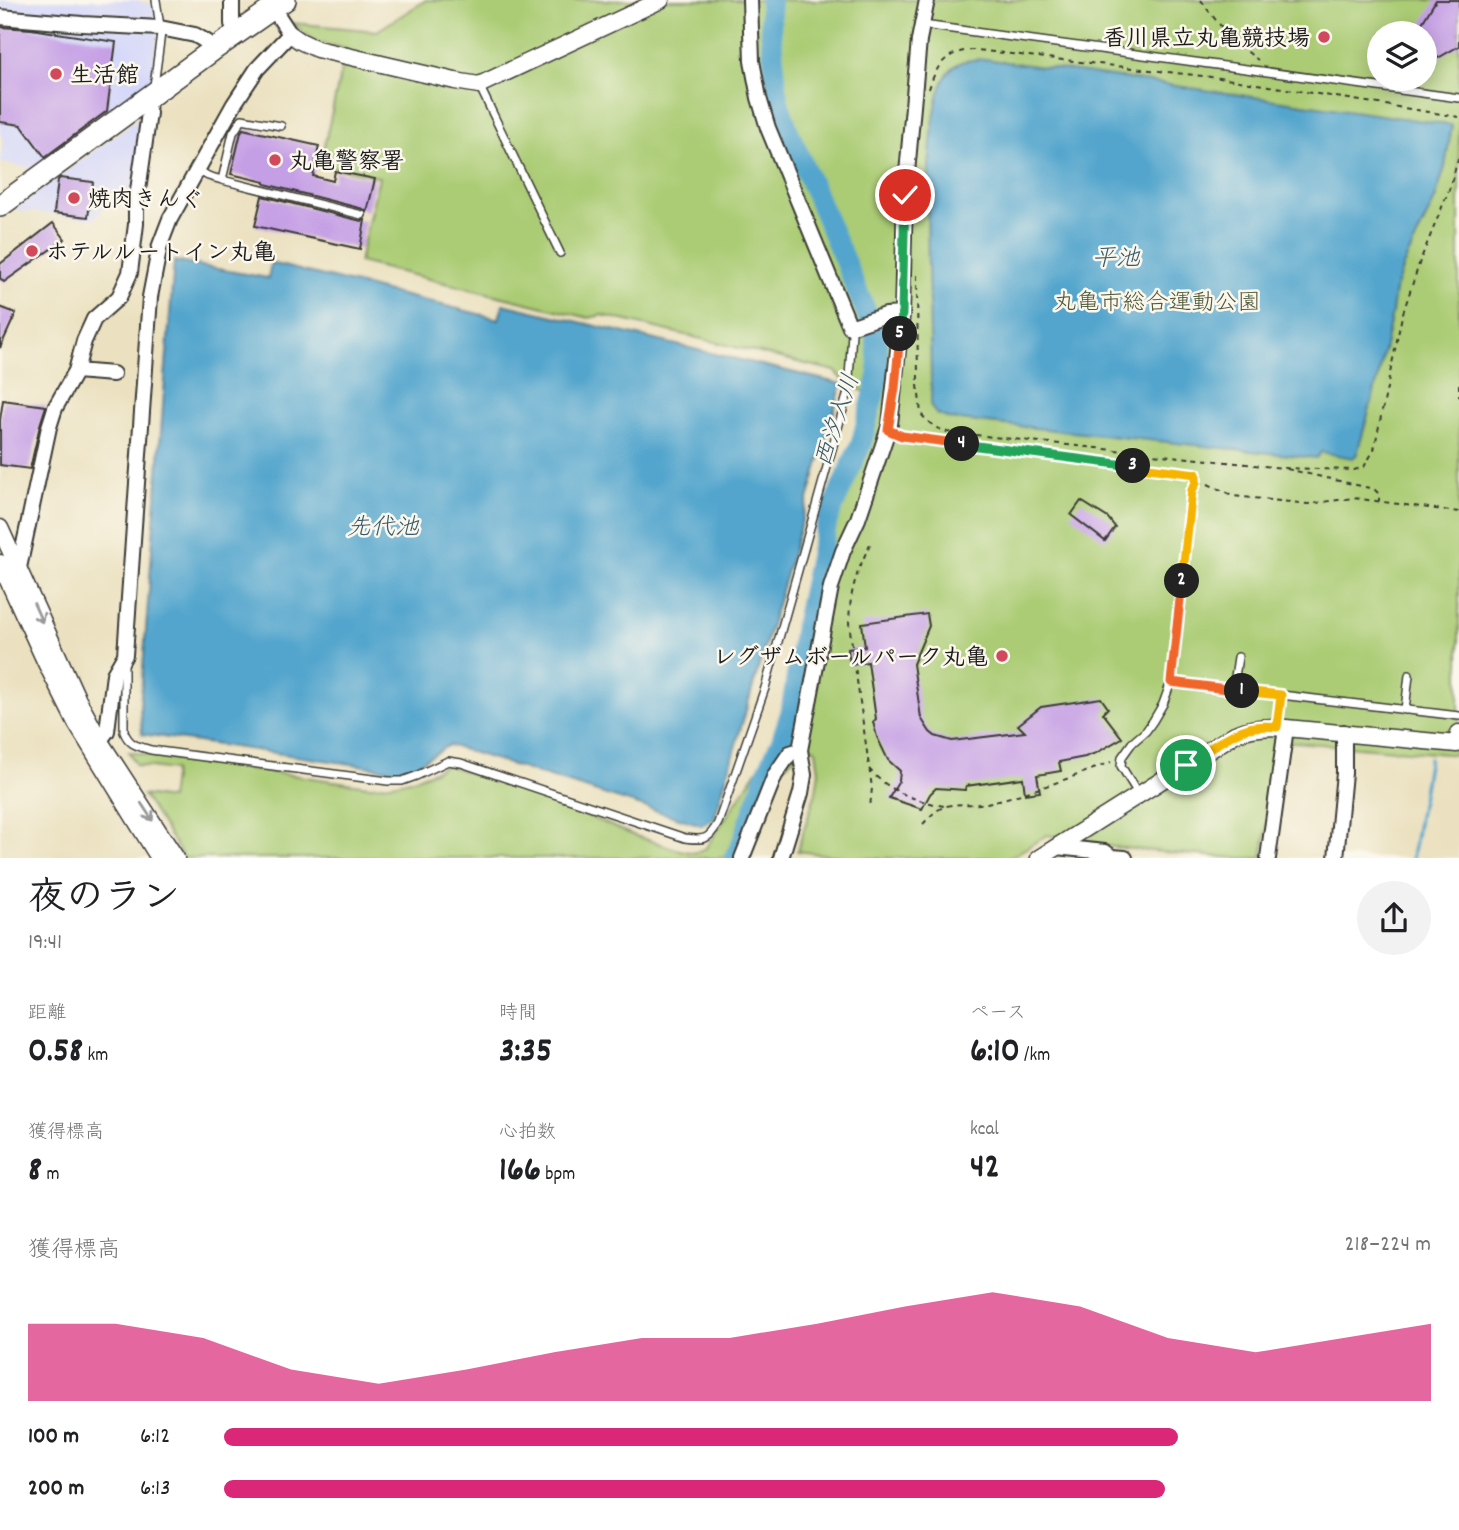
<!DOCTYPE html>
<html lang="ja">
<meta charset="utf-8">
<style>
:root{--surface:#fff;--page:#f2f2f2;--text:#202124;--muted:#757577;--accent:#db2777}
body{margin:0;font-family:Dekko,"Klee One",sans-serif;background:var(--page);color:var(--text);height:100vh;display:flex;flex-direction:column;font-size:26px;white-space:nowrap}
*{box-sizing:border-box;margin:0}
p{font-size:23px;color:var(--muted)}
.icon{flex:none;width:38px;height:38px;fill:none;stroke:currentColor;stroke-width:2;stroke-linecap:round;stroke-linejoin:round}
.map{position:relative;height:858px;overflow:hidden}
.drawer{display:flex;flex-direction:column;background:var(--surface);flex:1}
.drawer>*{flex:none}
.fabs{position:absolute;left:1367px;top:21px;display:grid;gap:14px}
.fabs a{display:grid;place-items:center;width:70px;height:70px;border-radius:50%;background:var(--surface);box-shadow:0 4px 18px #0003;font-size:35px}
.pin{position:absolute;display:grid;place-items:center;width:60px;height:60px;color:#fff;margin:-30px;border:4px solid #fff;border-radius:50%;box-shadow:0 2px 7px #0007}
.km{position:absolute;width:35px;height:35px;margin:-18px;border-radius:50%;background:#222;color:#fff;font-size:19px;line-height:35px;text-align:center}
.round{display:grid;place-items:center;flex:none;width:74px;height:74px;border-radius:37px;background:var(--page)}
.overview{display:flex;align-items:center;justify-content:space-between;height:119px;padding:0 28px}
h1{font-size:38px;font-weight:700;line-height:52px}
.metrics{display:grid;grid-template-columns:repeat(3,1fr);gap:10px;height:119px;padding:7px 28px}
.metrics div{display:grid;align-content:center}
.metrics b{font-size:35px;font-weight:700}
.metrics small{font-size:19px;font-weight:400}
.metrics p{font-size:19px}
.chart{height:196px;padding:14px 28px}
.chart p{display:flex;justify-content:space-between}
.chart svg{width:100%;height:126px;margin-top:7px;fill:var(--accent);opacity:.7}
ul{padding:0 28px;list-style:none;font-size:23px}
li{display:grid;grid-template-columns:112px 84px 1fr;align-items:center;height:52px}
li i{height:18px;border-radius:9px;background:var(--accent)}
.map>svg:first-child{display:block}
</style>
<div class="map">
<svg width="1459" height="858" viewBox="0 0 1459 858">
<rect width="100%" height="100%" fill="#fbf7ec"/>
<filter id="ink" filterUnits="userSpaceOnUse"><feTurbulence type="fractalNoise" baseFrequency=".0143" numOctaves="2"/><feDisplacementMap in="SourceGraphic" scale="14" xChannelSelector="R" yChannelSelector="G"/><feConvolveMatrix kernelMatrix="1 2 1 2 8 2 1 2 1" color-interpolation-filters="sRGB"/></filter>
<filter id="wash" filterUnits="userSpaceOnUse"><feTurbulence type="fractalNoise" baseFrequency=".00686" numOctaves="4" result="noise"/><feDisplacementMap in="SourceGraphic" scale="28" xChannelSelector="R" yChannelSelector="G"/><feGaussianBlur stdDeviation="1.57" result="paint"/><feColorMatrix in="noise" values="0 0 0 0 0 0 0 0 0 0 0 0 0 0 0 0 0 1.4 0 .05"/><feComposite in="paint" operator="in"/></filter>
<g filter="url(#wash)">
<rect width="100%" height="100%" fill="#ebe1c0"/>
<!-- built -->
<path fill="#d5d8f9" d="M0 0H135L154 5 158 31 153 80 33 169 0 162 4 136 0 135Z
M146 113 134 195 105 191 102 211 93 219 14 210Z"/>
<!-- green -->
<path fill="#abcc75" stroke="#647448" stroke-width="2" fill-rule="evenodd" d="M426 0H1459V755L1281 741 1262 858H1237L1173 853 1113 847 1047 835 1010 858H850L797 851 816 792 819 771 816 750 807 745 781 769 749 854 719 858H184L143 795 170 799 174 770 136 765 129 752 368 786C397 785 420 779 446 765L547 799 633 835 679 850 694 853 705 849 791 719 834 519 845 493 870 393 849 386 835 371 602 315 589 318 359 262 379 177 320 165 346 49 317 42 292 23 377 31ZM1379 33H1424V79H1379Z"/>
<!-- water -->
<path fill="#52a5cd" stroke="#376074" stroke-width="2" d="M986 59 1452 125 1445 167 1435 200 1404 264 1395 290 1392 313 1378 379 1357 454 1353 458 1321 452 1316 458 949 419 936 414 931 406C932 312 921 217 933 124 936 107 938 87 948 73 958 59 970 60 986 59Z
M174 261 268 278 271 263 499 319 503 304 842 384 714 819 701 825 449 745 412 767 393 770 142 734 140 707Z"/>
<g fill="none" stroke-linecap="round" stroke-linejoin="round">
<!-- stream -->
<path stroke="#52a5cd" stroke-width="3.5" d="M1412 858 1429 758"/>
<!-- river -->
<path stroke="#52a5cd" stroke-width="21" d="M734 858 741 846 768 770 781 742 791 712 804 630 828 518 861 444 879 374 876 335 834 236 788 130 778 101 771 34 770 0"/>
</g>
<g id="blocks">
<!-- building -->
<path fill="#c59fe5" d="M1436 0H1459V46L1438 58 1424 41V33H1416Z
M0 27 31 29 116 42 107 111 45 157 21 125 0 122Z
M243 129 319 146 313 176 333 181 335 171 375 179 367 212 363 209 265 184V182L231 174 241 132Z
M60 178 93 182 88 217 54 213 58 180Z
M262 196 361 221 365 220 360 249 255 226Z
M53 223 65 239 4 282 0 278V264Z
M0 307 16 313 0 348Z
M3 400 46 406 40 425 30 469 0 465V420Z
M1081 501 1108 518 1115 527 1105 541 1071 515Z
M927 614 929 626 913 664 921 718 930 732 935 736 952 741 1025 732 1018 725 1041 707 1101 698 1108 708 1103 713 1122 738 1096 753 1085 757 1059 762 1061 771 1037 775 1040 792 1025 794 1023 778 966 786 965 790 936 788 930 794 922 809 889 798 899 781 900 771 888 760 877 737 873 722 876 719 868 662 850 665 848 649 865 647 862 623Z"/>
</g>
</g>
<g filter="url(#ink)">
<use href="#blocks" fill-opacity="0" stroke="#3b3a35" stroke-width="2"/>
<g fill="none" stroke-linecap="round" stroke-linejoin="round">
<defs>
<path id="service" d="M923 25 1459 98
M479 85 560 253
M154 86 161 33 156 0
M198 170 208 176 222 180 362 215
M222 180 233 133 242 119 281 126
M124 662V732C130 746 138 746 151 750L388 781H402L416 776 448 761 461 763 685 838C704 840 708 841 718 823L765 688 848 392 852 333 850 327
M1171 682 1281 695 1277 726
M1233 690 1238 657
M1281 695 1459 716
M1405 710 1409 675
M1139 795 1121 766 1122 757 1132 743 1146 731 1153 721 1163 704 1171 682 1192 490"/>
<path id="minor" d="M232 0V24L238 32
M750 0 752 61 759 98 768 128 850 327 886 315 902 314
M0 17 82 24 160 28 195 35 207 42 213 50
M76 371 113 374
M17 577 49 427 55 408 76 371 84 341 94 319 119 297 130 273 136 224V205L149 113 145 99
M94 749 107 731 114 674 125 655 150 297 160 245 170 219 234 104 257 69 290 34 273 8
M1056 847 1105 852 1112 857 1125 858
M742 858 775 775 790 753 800 750
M781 858 801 793 804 775 800 750 831 587 843 551 858 519 890 424 902 314 905 195 919 40 927 0
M1268 858 1286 728
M1336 858 1344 773V732"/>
<path id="tertiary" d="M290 34 300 41 317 49 455 81 479 85 661 0
M0 528 78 700 101 743 176 858
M0 563 46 663 76 723 159 858
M1039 858 1235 734C1252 727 1267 726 1286 728L1457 744 1459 733"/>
<path id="primary" d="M0 206 213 50 285 0"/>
</defs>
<!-- service casing -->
<use href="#service" stroke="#3b3a35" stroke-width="10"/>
<!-- minor casing -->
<use href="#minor" stroke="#3b3a35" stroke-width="18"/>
<!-- tertiary casing -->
<use href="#tertiary" stroke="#3b3a35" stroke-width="19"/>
<!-- primary casing -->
<use href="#primary" stroke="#3b3a35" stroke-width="24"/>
<!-- path -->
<path stroke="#3b3a35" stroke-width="2" stroke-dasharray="5 5" stroke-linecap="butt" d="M1201 0C1218 25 1234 42 1258 60
M929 89C937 62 949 50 977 50L1220 78 1459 117
M917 275 918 385 921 414 927 421 937 428 947 432 1283 468 1354 470 1364 467 1374 450 1402 316 1420 261 1449 190 1459 156
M1459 384V397
M902 436 1196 474V480
M1042 453 1044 442
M1287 469 1374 489 1379 494V501
M1198 483 1208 484 1234 496 1308 504 1353 498 1459 512
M870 544C856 574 850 590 849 623L872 788 870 808
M869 769C888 791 916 801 944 806
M923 824C929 818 935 810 944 807 957 802 973 806 987 803 1029 793 1071 778 1111 762"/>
<!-- service -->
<use href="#service" stroke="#fff" stroke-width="7"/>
<!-- minor -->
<use href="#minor" stroke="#fff" stroke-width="14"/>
<!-- tertiary -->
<use href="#tertiary" stroke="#fff" stroke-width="16"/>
<!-- primary -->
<use href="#primary" stroke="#fff" stroke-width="21"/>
</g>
<!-- one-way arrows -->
<defs><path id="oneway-shaft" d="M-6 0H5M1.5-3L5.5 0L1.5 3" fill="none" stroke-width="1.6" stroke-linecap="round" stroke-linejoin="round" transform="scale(1.75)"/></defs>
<g stroke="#999">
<use href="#oneway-shaft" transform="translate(38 613) rotate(66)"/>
<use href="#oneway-shaft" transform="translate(147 812) rotate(57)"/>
</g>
</g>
<g fill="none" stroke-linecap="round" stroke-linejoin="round" filter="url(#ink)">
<defs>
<path id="split-1" d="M1186 765C1204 753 1228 734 1249 728 1258 726 1268 726 1277 727L1281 695 1242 691"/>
<path id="split-2" d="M1182 581 1171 682 1242 691"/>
<path id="split-3" d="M1133 466 1196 474V483L1192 490 1182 581"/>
<path id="split-4" d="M962 444 1133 466"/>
<path id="split-5" d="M900 334 895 388 888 430 902 436 962 444"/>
<path id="split-6" d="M900 334 902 314 905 195"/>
</defs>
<!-- split-1 casing -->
<use href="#split-1" stroke="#fff" stroke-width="14"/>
<!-- split-2 casing -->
<use href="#split-2" stroke="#fff" stroke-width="14"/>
<!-- split-3 casing -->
<use href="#split-3" stroke="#fff" stroke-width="14"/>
<!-- split-4 casing -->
<use href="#split-4" stroke="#fff" stroke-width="14"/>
<!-- split-5 casing -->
<use href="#split-5" stroke="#fff" stroke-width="14"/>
<!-- split-6 casing -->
<use href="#split-6" stroke="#fff" stroke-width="14"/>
<!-- split-1 -->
<use href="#split-1" stroke="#f5b400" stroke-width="9"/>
<!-- split-2 -->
<use href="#split-2" stroke="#f0652b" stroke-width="9"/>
<!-- split-3 -->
<use href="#split-3" stroke="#f5b400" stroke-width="9"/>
<!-- split-4 -->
<use href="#split-4" stroke="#22a559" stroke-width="9"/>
<!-- split-5 -->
<use href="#split-5" stroke="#f0652b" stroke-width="9"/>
<!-- split-6 -->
<use href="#split-6" stroke="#22a559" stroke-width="9"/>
</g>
<!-- markers -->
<g fill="#d1495b" stroke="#fbf7ec" stroke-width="2.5">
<circle cx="1324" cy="37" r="7"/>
<circle cx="56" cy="74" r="7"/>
<circle cx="275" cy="160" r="7"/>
<circle cx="74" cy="198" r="7"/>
<circle cx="32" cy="251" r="7"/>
<circle cx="1002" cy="656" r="7"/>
</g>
<g text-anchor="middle" stroke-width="5" stroke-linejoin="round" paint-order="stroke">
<!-- poi labels -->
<g font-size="23" font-weight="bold" fill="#1c1c1c" stroke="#fbf7ec" text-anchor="start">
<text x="1310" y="45" text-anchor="end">香川県立丸亀競技場</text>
<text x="70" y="82">生活館</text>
<text x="289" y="168">丸亀警察署</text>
<text x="88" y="206">焼肉きんぐ</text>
<text x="46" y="259">ホテルルートイン丸亀</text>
<text x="988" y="664" text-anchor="end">レグザムボールパーク丸亀</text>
</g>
<!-- park labels -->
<g font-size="23" fill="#4e5a3b" stroke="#fbf7ec">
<text x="1157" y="309">丸亀市総合運動公園</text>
</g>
<!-- water labels -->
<g font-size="24" font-style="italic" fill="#345a6c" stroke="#fbf7ec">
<text x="1116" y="265">平池</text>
<text transform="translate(836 420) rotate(-72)" y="8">西汐入川</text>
<text x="383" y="534">先代池</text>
</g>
</g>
</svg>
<div class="fabs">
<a><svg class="icon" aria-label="layers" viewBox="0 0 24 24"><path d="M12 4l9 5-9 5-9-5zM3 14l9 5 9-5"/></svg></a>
</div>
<div class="pin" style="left:1186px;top:765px;background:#1e9e55"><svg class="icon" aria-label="arrive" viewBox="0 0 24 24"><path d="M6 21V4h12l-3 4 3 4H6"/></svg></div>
<div class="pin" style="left:905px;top:195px;background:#d93025"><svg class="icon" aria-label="check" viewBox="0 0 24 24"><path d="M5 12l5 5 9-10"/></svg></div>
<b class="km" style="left:1242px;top:691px">1</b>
<b class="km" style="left:1182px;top:581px">2</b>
<b class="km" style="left:1133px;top:466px">3</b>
<b class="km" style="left:962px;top:444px">4</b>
<b class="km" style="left:900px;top:334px">5</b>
</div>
<section class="drawer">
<div class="overview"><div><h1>夜のラン</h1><p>19:41</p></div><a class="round"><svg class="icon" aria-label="share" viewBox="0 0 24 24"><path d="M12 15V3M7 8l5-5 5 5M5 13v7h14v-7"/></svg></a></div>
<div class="metrics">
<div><p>距離</p><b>0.58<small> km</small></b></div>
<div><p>時間</p><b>3:35</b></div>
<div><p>ペース</p><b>6:10<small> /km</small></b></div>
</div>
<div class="metrics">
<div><p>獲得標高</p><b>8<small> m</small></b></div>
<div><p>心拍数</p><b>166<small> bpm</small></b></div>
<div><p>kcal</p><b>42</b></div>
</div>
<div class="chart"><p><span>獲得標高</span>218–224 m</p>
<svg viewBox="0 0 160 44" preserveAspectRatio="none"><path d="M0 44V17L10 17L20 22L30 33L40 38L50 33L60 27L70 22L80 22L90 17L100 11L110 6L120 11L130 22L140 27L150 22L160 17V44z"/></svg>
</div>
<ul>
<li><b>100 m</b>6:12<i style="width:79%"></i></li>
<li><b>200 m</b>6:13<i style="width:78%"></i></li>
</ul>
</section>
